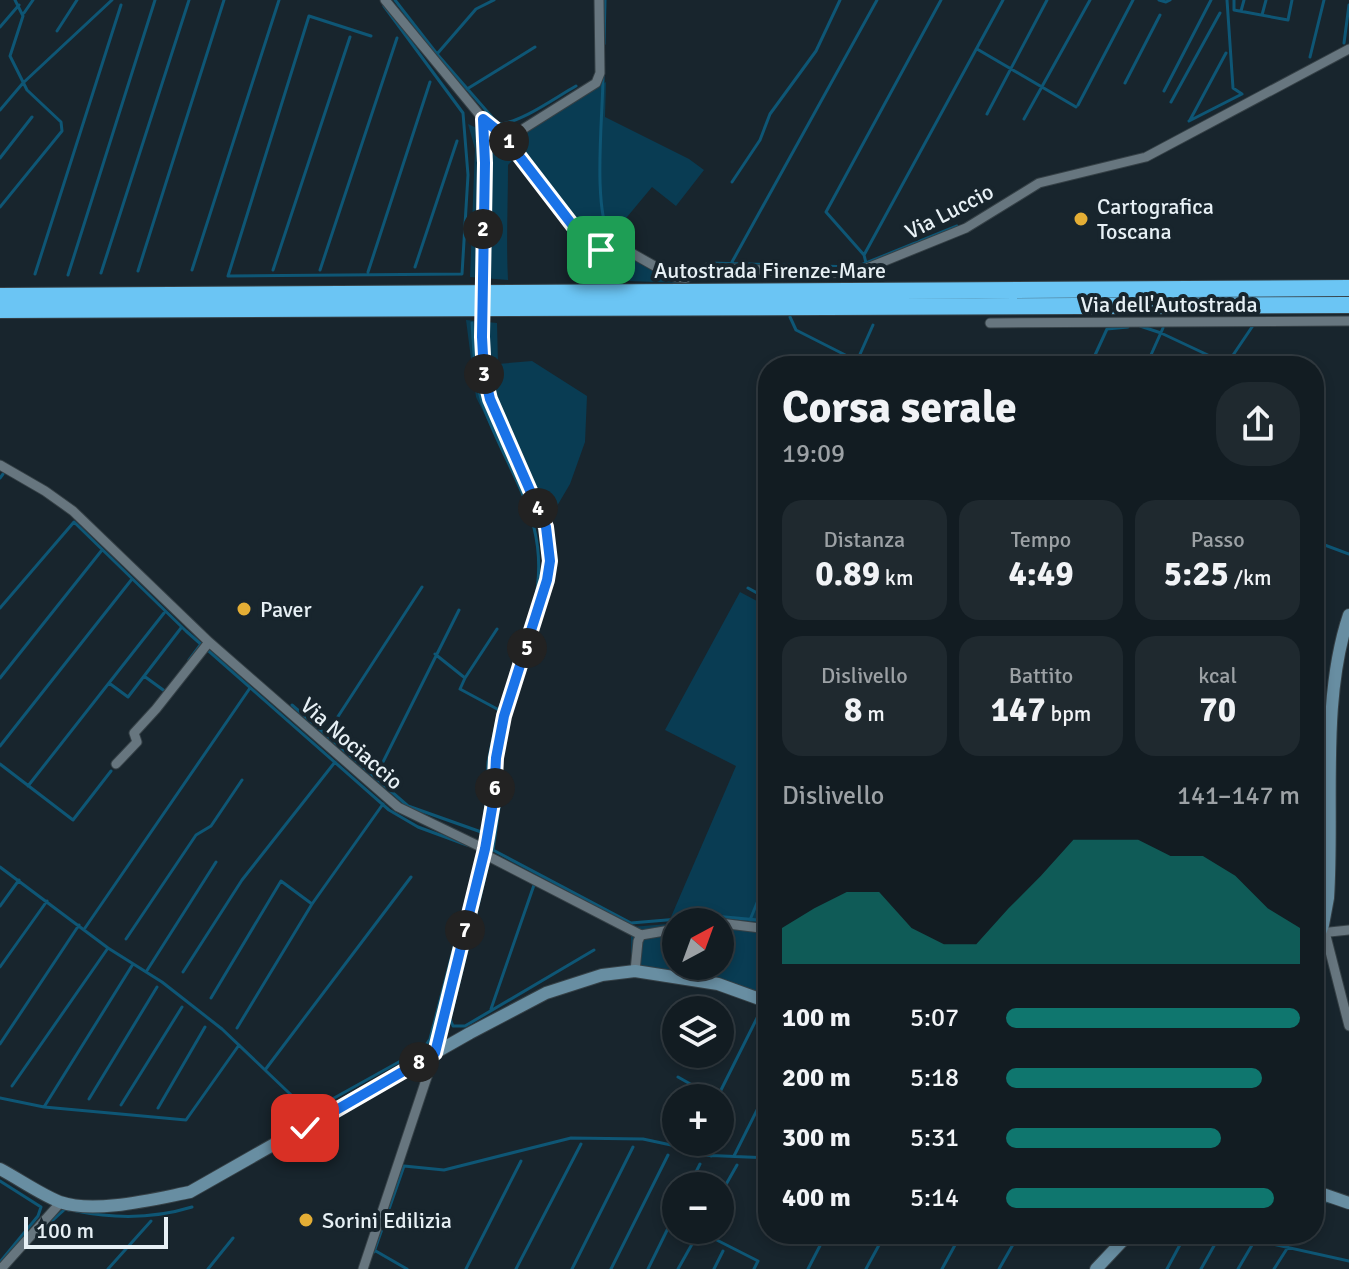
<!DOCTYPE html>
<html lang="it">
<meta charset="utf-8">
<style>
:root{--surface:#121c22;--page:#1f292f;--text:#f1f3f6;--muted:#9ca1a5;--line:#313a40;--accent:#0f766e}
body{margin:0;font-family:Signika,sans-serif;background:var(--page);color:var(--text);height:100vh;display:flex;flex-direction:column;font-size:30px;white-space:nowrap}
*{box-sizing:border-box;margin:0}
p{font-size:26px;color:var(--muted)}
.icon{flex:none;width:44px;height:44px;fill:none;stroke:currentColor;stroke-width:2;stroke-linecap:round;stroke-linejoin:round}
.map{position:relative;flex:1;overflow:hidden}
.panel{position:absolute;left:758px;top:356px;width:566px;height:888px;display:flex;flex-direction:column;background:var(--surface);border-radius:32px;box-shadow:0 4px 12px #0003,0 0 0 2px var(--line)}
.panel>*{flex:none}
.needle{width:52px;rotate:41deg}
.fabs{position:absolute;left:662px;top:908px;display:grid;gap:16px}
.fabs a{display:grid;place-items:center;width:72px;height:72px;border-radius:50%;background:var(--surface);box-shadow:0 4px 12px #0003,0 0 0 2px var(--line);font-size:40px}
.scale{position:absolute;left:24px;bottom:20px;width:144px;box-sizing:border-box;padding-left:8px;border:4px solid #e7f0f5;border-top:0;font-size:22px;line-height:28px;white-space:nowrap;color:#e7f0f5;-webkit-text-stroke:6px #18252d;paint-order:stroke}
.pin{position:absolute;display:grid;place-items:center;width:68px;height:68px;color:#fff;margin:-34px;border-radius:16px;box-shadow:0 4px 12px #0006}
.km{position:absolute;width:40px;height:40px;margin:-20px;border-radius:50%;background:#222;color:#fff;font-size:22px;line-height:40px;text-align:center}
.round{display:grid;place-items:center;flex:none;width:84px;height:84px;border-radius:32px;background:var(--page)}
.overview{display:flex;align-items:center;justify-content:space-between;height:136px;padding:0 24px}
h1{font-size:44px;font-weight:800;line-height:60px}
.figures{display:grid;grid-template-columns:repeat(3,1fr);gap:12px;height:136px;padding:8px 24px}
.figures div{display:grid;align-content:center;border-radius:20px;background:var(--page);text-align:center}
.figures b{font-size:34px;font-weight:800}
.figures small{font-size:22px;font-weight:400}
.figures p{font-size:22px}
.chart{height:224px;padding:16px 24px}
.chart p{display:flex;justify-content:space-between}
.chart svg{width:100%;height:144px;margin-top:8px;fill:var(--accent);opacity:.7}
ul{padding:0 24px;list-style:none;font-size:26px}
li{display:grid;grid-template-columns:128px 96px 1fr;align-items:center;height:60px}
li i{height:20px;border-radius:10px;background:var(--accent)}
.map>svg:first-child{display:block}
</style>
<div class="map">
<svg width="1349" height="1269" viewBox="0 0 1349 1269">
<rect width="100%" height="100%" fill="#18252d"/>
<!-- green -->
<path fill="#093c53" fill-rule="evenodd" d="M606 82 605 117 689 159 704 170 676 206 652 187 622 223 634 230 625 253 685 280V283L600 280 597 256 586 236 522 150 508 165C508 204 506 241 508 280L470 277 475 149 468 124 494 136 514 138Z
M466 320 497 323 498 364 532 361 587 396 585 442 570 484 547 523 521 489 476 397Z
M740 592 768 607V977L763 989 761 1005 631 962V927L668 924 736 766 665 730ZM676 922H720V966H676Z"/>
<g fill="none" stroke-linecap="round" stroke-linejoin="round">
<!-- stream -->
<path stroke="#0e5675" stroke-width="3" d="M395 0 437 54 498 124C521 123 556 97 576 86
M1159 0 1166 2 1170 0
M1234 0V10L1288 20 1292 0
M1241 11 1244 0
M24 13 33 0
M1262 15 1266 0
M0 27 19 5
M57 31 77 0
M371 36 309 16 228 276 462 274 468 175 463 113 384 6
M1344 43 1349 5
M604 44 605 0
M977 49 1076 107
M437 54 476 9 494 0
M1310 57 1324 0
M603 76C603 115 592 209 611 240
M1125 83 1160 15
M467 89 535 47
M1164 91 1211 0
M1171 102 1220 13
M1078 105 1133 0
M0 110 23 83 112 0
M987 114 1047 0
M1024 119 1090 0
M1190 120 1226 53
M1189 121 1242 94 1233 88 1227 0
M0 158 32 117
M732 182 760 140 770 114 816 51 840 0
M0 207 62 131 61 122 27 90 10 56 23 16 15 0
M864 255 1003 0
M732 262 877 0
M709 263 856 267 957 226
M866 263 864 255 826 212 941 0
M415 267 457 141
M192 270 279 0
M273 270 350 37
M320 270 397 38
M138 271 224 0
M368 272 430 82
M101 273 189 0
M35 274 121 5
M68 275 155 0
M790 317 796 330 867 366
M472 323C474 351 474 381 484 408 511 480 553 524 534 606
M1140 326 1161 333 1227 364 1252 327
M857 361 873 325
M1090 366 1107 329 1128 327
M1146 366 1163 328
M1195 366 1199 358
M0 478 3 474
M1314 496 1315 493
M1314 541 1349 554
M748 588 768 599
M0 608 74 522 186 631 389 810 418 827 467 845
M1314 632H1315
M435 654 465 678 460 689 499 710
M189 660 201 644
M144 676 166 692
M0 678 102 550
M465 678 497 629
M109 683 128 697 181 628
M292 705 408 806 484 833 488 762 499 710 514 670
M326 735 422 587
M0 746 132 579
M0 764 73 820 111 771
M375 778 459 610
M28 786 164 613
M502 786 493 850 631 923 714 916 768 921
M488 865 450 1019 453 1026H465L594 950
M0 867 108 948 162 982 222 1029 309 1112 424 1048 430 1039 477 859
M0 906 19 880
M750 920 768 876
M85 928 250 688
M126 939 196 835 211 826 242 780
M0 967 47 901
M146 972 216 862
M183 972 242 880 335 762
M211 998 281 881 312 904
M491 1009 534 885
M237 1028 312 904 383 804
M0 1044 79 925
M265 1070 411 877
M678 1077 715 1098
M12 1086 108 948
M0 1098 44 1107 186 1120 239 1045
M717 1098 759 1014
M89 1099 157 987
M720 1102 733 1112 720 1139
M121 1105 182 1007
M44 1107 133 964
M158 1108 205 1027
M711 1156 718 1142
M734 1156 768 1088
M0 1181 41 1207 38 1216 0 1262
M689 1186 700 1164
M720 1195 737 1165
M1314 1200 1330 1202
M76 1211C116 1219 153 1219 192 1207
M41 1231 65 1209 69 1210
M699 1231 758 1261 754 1269
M1203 1234 1259 1241 1349 1261
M374 1250 407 1269
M374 1252 404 1166 444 1170 571 1138 643 1139 671 1145 700 1155 768 1158
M108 1269 151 1221
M208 1269 233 1238
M466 1269 521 1161
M516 1269 581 1144
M572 1269 633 1147
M611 1269 668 1155
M648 1269 676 1212
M678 1269 700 1230
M714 1269 723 1251
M808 1269 826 1234
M866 1269 885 1234
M942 1269 961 1234
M999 1269 1019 1234
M1167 1269 1182 1241
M1201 1269 1215 1244
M1238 1269 1255 1240
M1274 1269 1288 1247"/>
<defs>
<path id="minor" d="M385 0 483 119 512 145 587 244 596 250 615 246 628 251 674 277 686 278 707 268 845 273 865 269 966 228 1039 183 1146 157 1349 49
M503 135 515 134 596 83 600 73 599 0
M482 264 485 163 483 119
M990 323 1349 321
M0 465 45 491 73 511 209 642 398 807 485 849
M116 764 137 742 134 733 156 709 209 642
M1314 814 1330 816
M484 854 641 935
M708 922H709
M720 923 768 929
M1325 932 1349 1026
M1320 933 1349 930
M635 971 638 941 641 935 676 929
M1 1269 61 1202
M363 1269 435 1053 485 849 494 797 496 758 504 716 547 580C556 511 510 461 490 399 483 379 483 358 482 337"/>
<path id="secondary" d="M1314 948 1323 925 1328 898C1334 807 1320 701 1349 615
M0 1169C19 1179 40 1194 60 1202 95 1214 154 1199 190 1192L470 1033 546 993 602 975 635 971 718 984 768 1002
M1314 1191 1349 1203
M1096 1269 1129 1234"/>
<path id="motorway" d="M0 296 1349 288
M0 310 1349 305"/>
</defs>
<!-- minor casing -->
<use href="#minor" stroke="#354046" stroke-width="11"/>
<!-- secondary casing -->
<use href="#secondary" stroke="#354046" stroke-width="14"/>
<!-- motorway casing -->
<use href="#motorway" stroke="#354046" stroke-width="18"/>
<!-- minor -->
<use href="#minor" stroke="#67767f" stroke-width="9"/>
<!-- secondary -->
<use href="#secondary" stroke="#688ea2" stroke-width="12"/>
<!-- motorway -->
<use href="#motorway" stroke="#6bc5f4" stroke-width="16"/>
<defs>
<path id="minor-bridge" d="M482 264V337"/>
</defs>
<!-- minor-bridge casing -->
<use href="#minor-bridge" stroke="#354046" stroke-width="11" stroke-linecap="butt"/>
<!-- minor-bridge -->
<use href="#minor-bridge" stroke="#67767f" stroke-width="9"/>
</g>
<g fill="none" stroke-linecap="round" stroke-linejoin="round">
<defs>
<path id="route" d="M305 1128 435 1053 485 849 494 797 496 758 504 716 547 580 550 561 546 527 490 399 484 374 482 337 485 163 483 119 503 135 587 244 601 250"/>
</defs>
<!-- route casing -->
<use href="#route" stroke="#fff" stroke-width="16"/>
<!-- route -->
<use href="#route" stroke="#1a73e8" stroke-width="10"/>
</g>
<!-- markers -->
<g fill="#e4ae35" stroke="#18252d" stroke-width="3">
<circle cx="1081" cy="219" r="8"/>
<circle cx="244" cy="609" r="8"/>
<circle cx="306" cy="1220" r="8"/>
</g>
<g text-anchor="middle" stroke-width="8" stroke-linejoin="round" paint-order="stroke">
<!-- poi labels -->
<g font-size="22" fill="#e7f0f5" stroke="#18252d" text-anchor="start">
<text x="1097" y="214">Cartografica<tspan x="1097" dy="25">Toscana</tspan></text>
<text x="260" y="617">Paver</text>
<text x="322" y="1228">Sorini Edilizia</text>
</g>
<!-- street labels -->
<g font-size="22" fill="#e7f0f5" stroke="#18252d">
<text transform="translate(949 211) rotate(-27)" y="8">Via Luccio</text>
<text x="770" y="278">Autostrada Firenze-Mare</text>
<text x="1169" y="312">Via dell'Autostrada</text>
<text transform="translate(352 743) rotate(41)" y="8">Via Nociaccio</text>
</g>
</g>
</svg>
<div class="fabs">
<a><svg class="needle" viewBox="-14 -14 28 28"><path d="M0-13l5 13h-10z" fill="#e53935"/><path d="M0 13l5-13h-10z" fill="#9ca1a5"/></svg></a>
<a><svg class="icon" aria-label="layers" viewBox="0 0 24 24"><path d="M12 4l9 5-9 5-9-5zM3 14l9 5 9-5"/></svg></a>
<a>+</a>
<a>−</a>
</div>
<div class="scale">100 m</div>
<div class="pin" style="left:601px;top:250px;background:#1e9e55"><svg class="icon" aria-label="arrive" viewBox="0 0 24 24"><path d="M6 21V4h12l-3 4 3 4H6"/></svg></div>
<div class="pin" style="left:305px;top:1128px;background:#d93025"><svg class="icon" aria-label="check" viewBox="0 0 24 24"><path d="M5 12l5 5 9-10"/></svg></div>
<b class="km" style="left:509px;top:141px">1</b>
<b class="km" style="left:483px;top:229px">2</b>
<b class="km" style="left:484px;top:374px">3</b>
<b class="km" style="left:538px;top:508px">4</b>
<b class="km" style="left:527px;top:648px">5</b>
<b class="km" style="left:495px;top:788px">6</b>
<b class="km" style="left:465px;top:930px">7</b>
<b class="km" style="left:419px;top:1062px">8</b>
<section class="panel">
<div class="overview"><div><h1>Corsa serale</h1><p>19:09</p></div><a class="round"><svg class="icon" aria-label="share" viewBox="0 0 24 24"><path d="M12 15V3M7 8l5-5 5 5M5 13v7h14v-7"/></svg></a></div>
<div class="figures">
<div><p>Distanza</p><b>0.89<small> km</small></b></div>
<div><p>Tempo</p><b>4:49</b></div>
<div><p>Passo</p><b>5:25<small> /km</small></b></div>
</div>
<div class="figures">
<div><p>Dislivello</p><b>8<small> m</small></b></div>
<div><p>Battito</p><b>147<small> bpm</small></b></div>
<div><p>kcal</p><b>70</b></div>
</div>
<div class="chart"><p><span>Dislivello</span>141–147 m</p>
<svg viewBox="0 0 160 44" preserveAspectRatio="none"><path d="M0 44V33L10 27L20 22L30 22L40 33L50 38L60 38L70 27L80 17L90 6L100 6L110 6L120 11L130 11L140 17L150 27L160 33V44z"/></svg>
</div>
<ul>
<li><b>100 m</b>5:07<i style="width:100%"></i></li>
<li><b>200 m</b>5:18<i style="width:87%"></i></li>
<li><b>300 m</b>5:31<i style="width:73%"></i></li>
<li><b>400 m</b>5:14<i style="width:91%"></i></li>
</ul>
</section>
</div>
